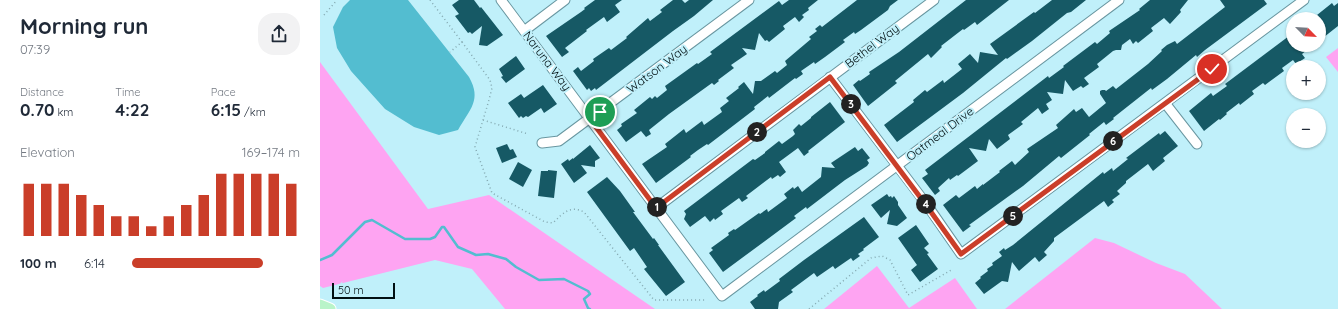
<!DOCTYPE html>
<meta charset="utf-8">
<style>
:root{--surface:#fff;--page:#f2f2f3;--text:#1f2937;--muted:#747a83;--accent:#ca3e29}
body{margin:0;font-family:Quicksand,sans-serif;background:var(--page);color:var(--text);height:100vh;display:flex;flex-direction:column;font-size:15px;white-space:nowrap}
*{box-sizing:border-box;margin:0}
p{font-size:13px;color:var(--muted)}
.icon{flex:none;width:22px;height:22px;fill:none;stroke:currentColor;stroke-width:2;stroke-linecap:round;stroke-linejoin:round}
.map{position:relative;flex:1;overflow:hidden}
.sheet{display:flex;flex-direction:column;background:var(--surface);width:320px}
.sheet>*{flex:none}
.needle{width:26px;rotate:114deg}
.controls{position:absolute;left:966px;top:12px;display:grid;gap:8px}
.controls a{display:grid;place-items:center;width:40px;height:40px;border-radius:50%;background:var(--surface);box-shadow:0 1px 3px #0004;font-size:20px}
.scale{position:absolute;left:12px;bottom:10px;width:63px;box-sizing:border-box;padding-left:4px;border:2px solid #000f12;border-top:0;font-size:11px;line-height:14px;white-space:nowrap;color:#000f12;-webkit-text-stroke:3px #c0f0fa;paint-order:stroke}
.pin{position:absolute;display:grid;place-items:center;width:34px;height:34px;color:#fff;margin:-17px;border:2px solid #fff;border-radius:50%;box-shadow:0 1px 4px #0007}
.km{position:absolute;width:20px;height:20px;margin:-10px;border-radius:50%;background:#222;color:#fff;font-size:11px;line-height:20px;text-align:center}
.round{display:grid;place-items:center;flex:none;width:42px;height:42px;border-radius:16px;background:var(--page)}
.summary{display:flex;align-items:center;justify-content:space-between;height:68px;padding:0 20px}
h1{font-size:22px;font-weight:700;line-height:30px}
.figures{display:grid;grid-template-columns:repeat(3,1fr);gap:6px;height:68px;padding:4px 20px}
.figures div{display:grid;align-content:center}
.figures b{font-size:17px;font-weight:700}
.figures small{font-size:11px;font-weight:400}
.figures p{font-size:11px}
.chart{height:112px;padding:8px 20px}
.chart p{display:flex;justify-content:space-between}
.chart svg{width:100%;height:72px;margin-top:4px;stroke:var(--accent);stroke-width:6}
ul{padding:0 20px;list-style:none;font-size:13px}
li{display:grid;grid-template-columns:64px 48px 1fr;align-items:center;height:30px}
li i{height:10px;border-radius:5px;background:var(--accent)}
main{display:flex;flex:1;min-height:0}
.map>svg:first-child{display:block}
</style>
<main>
<section class="sheet">
<div class="summary"><div><h1>Morning run</h1><p>07:39</p></div><a class="round"><svg class="icon" aria-label="share" viewBox="0 0 24 24"><path d="M12 15V3M7 8l5-5 5 5M5 13v7h14v-7"/></svg></a></div>
<div class="figures">
<div><p>Distance</p><b>0.70<small> km</small></b></div>
<div><p>Time</p><b>4:22</b></div>
<div><p>Pace</p><b>6:15<small> /km</small></b></div>
</div>
<div class="chart"><p><span>Elevation</span>169–174 m</p>
<svg viewBox="0 0 160 44" preserveAspectRatio="none"><path d="M5 44V12M15 44V12M25 44V12M35 44V19M45 44V25M55 44V32M65 44V32M75 44V38M85 44V32M95 44V25M105 44V19M115 44V6M125 44V6M135 44V6M145 44V6M155 44V12"/></svg>
</div>
<ul>
<li><b>100 m</b>6:14<i style="width:78%"></i></li>
</ul>
</section>
<div class="map">
<svg width="1018" height="309" viewBox="0 0 1018 309">
<rect width="100%" height="100%" fill="#c0f0fa"/>
<!-- green -->
<path fill="#fea4f2" d="M1018 48V72L1006 57Z
M0 62 108 209 169 195 335 309H185L152 269 115 260 3 288 0 286Z
M775 238 794 243 836 263 865 274 902 309H685Z
M557 266 589 308 635 278 657 309H504Z"/>
<!-- water -->
<path fill="#53bdd0" d="M30 0H88L149 77C162 100 150 109 138 130L119 135 94 127 65 109 31 71 17 48 13 27 23 7Z"/>
<g fill="none" stroke-linecap="round" stroke-linejoin="round">
<!-- stream -->
<path stroke="#53bdd0" stroke-width="2.5" d="M0 260 12 255 45 222 52 220 85 239H110L115 237 122 227H124L138 247 156 255 168 254 186 259 196 267 219 280 244 279 268 291 270 294 264 299 268 308 270 309"/>
</g>
<!-- building -->
<path fill="#165965" d="M139 0H154L160 8 161 7 183 35 167 46 159 45 162 26 152 34 150 32 148 33 135 16 139 14 132 5Z
M275 0H302L295 5 300 12 287 22 284 17 266 30 267 31 245 48 249 52 242 57 226 36 261 12 265 9 264 8Z
M353 0H362L365 3 369 0H393L374 16 353 31 276 90 275 88 271 91 269 88 267 90 253 71 258 67 261 71 274 61 273 59 289 48 291 50 307 38 306 37 328 18 330 21 342 12 340 10Z
M469 0H498L488 8 489 10 482 15 484 17 479 22 475 17 463 26 465 29 449 42 447 40 445 41 439 33 435 50 422 48 427 54 411 65 414 68 398 80 399 81 394 85 392 83 349 114 329 130 331 134 326 137 321 131 306 142 297 130 302 126 301 124 317 113 314 110 330 97 332 99 335 96 337 98 347 90 345 86 377 63 378 64 392 54 390 52 459 1 462 5Z
M537 0H578L570 6 568 10 541 30 535 34 534 32 523 40 525 42 505 57 495 64 494 62 481 71 483 74 476 79 475 78 449 98 448 96 434 107 435 109 388 145 387 144 378 150 370 156 371 157 336 183 322 164 347 147 345 144 364 129 366 133 382 121 384 125 402 112 400 108 409 101 406 98 419 88 418 87 424 82 433 94 435 81H441L455 71 457 73 467 65 465 61 491 39 489 37 497 31 495 29 500 25 502 27Z
M646 0H689L657 25 655 22 644 30 643 29 621 46 622 47 611 58 608 54 575 81 577 83 548 106 533 85 539 80 540 81 550 74 549 72 579 52Z
M732 0H766L751 12 747 13 712 41 687 59 686 58 643 93 577 142 564 125 594 102 593 100 605 90 607 92 623 80 624 83 642 69 638 64 650 54 658 63 660 52 678 55 670 44 714 12 715 13Z
M830 0H868L860 10 861 12 850 24 844 18 831 28 833 31 818 43 816 41 813 44 810 39 802 45 801 50H796L793 51 777 64 779 67 764 78 769 84 763 88 761 86 753 91 745 80 743 94 727 92 732 100 726 104 729 109 722 114 718 108 701 122 703 124 688 135 690 139 677 149 669 139 666 151 649 148 658 161 638 176 637 175 630 180 629 178 618 188 620 191 615 195 602 178 608 174 605 170 728 76 729 78 744 67 743 66 775 42 777 44 790 33 789 31 820 10 819 9Z
M900 0H944L947 4 885 50 877 57 876 55 847 79 832 90 831 88 793 118 794 119 786 125 784 122 769 134 770 135 741 158 739 156 703 186 649 225 651 226 643 232 623 205 636 195 639 198 655 186 657 189 663 184V185L680 172 679 171 692 161 695 165 709 152 707 149 738 128 736 125 754 109 756 112 762 108 769 117 786 103 780 94V91L782 90H785L786 91 793 86 796 89 828 64 842 51 841 50 847 45 855 41 857 44 905 7Z
M1012 3 1014 6 1018 3V26L999 41V17L997 15Z
M973 33V45H993L982 54 985 58 976 64 973 60 962 68 964 71 945 85 943 83 932 91 934 94 920 105 919 103 906 113 907 114 900 120 899 119 884 131 869 111 891 93 893 96 907 86 905 84Z
M196 56 205 69 186 83 181 77 183 76 179 69Z
M223 85 237 104 224 113 221 108 208 117 206 116 203 118 201 116 199 118 188 103 201 94 204 98Z
M510 102 525 122 488 151 489 152 484 156 478 148 459 162 466 172 460 177 458 175 452 179 451 177 426 196 428 198 422 202 419 198 401 211 403 214 395 220 394 218 390 222 385 216 370 227 364 219 366 214 364 211 433 159 435 160 445 153V152L459 141 462 144 473 136 475 134 473 130 479 124 481 126 491 118V117Z
M845 131 858 146 843 158 845 161 833 171 828 164 806 181V183L797 191 800 194 792 200 794 202 788 207 784 201 734 238V241L724 252 727 255 719 262 715 257 699 271 692 262 688 282 682 281 664 294 655 283 661 278 660 277 668 271 667 269 673 265 672 263 682 256 679 252 684 248 685 250 693 245 783 172 784 174 792 168 793 171 808 159 806 158 839 133 840 135Z
M187 144 190 150 193 149 197 157 182 163 176 148Z
M270 145 280 158 275 161V167L261 165 267 173 254 183 241 164 248 159 249 161 253 158V159Z
M535 147 538 151 542 148 550 158 547 160 549 163 547 166 525 180 487 209 486 207 474 216 476 218 403 272 389 253 393 250 391 248 409 235 408 233 414 229 415 230 439 213 440 214 447 209 448 212 467 198 464 194 473 187 474 189 478 186 482 192 501 177 502 167 515 168 511 163Z
M198 162 212 170 203 187 189 179Z
M228 170 237 171 234 198 218 196 221 171H228Z
M287 177 300 191 315 212H313L333 239 334 238 339 245H338L365 282 346 296 324 269 327 267 314 248 310 251 267 192Z
M567 194 569 197 571 196 572 198 574 196 578 202V205L587 218 577 226 567 224 570 210 561 218 551 205Z
M544 217 559 237 543 249 544 250 538 254 540 256 533 261 531 258 515 269 513 266 497 277 494 273 471 290 473 292 459 302 458 309H435L430 302 438 296 437 295 444 290 445 292 460 281 459 279 484 260Z
M596 225 609 244 604 248 609 253 607 254 618 269 600 282 591 270 597 265 578 238Z"/>
<g fill="none" stroke-linecap="round" stroke-linejoin="round">
<defs>
<path id="minor" d="M181 0 402 296 799 0
M204 31 245 0
M510 77 607 205 641 254 984 0
M845 103 877 144
M222 143 239 141 429 0
M336 208 614 0"/>
<path id="major" d="M0 305 10 309"/>
</defs>
<!-- minor casing -->
<use href="#minor" stroke="#6997a1" stroke-width="11"/>
<!-- major casing -->
<use href="#major" stroke="#fff" stroke-width="13"/>
<!-- path -->
<path stroke="#84a9b1" stroke-width="1.5" stroke-dasharray="1 3" stroke-linecap="butt" d="M110 0 142 42 130 52
M4 15 17 0
M142 42 170 80 172 88 169 100 155 147 172 193 225 222 233 223C243 213 250 205 264 212L334 300H385
M163 120 208 134
M489 309 551 258 562 256 570 260 588 295 633 269"/>
<!-- minor -->
<use href="#minor" stroke="#fff" stroke-width="9"/>
<!-- major -->
<use href="#major" stroke="#b9f4c9" stroke-width="11"/>
</g>
<g fill="none" stroke-linecap="round" stroke-linejoin="round">
<defs>
<path id="route" d="M280 112 270 119 336 208 510 77 606 205 641 254 892 69"/>
</defs>
<!-- route casing -->
<use href="#route" stroke="#fff" stroke-width="8"/>
<!-- route -->
<use href="#route" stroke="#ca3e29" stroke-width="5"/>
</g>
<g text-anchor="middle" stroke-width="4" stroke-linejoin="round" paint-order="stroke">
<!-- street labels -->
<g font-size="12" fill="#000f12" stroke="#c0f0fa">
<text transform="translate(552 46) rotate(-37)" y="4">Bethel Way</text>
<text transform="translate(227 61) rotate(53)" y="4">Naruna Way</text>
<text transform="translate(337 69) rotate(-37)" y="4">Watson Way</text>
<text transform="translate(620 134) rotate(-37)" y="4">Oatmeal Drive</text>
</g>
</g>
</svg>
<div class="controls">
<a><svg class="needle" viewBox="-14 -14 28 28"><path d="M0-13l5 13h-10z" fill="#e53935"/><path d="M0 13l5-13h-10z" fill="#747a83"/></svg></a>
<a>+</a>
<a>−</a>
</div>
<div class="scale">50 m</div>
<div class="pin" style="left:280px;top:112px;background:#1e9e55"><svg class="icon" aria-label="arrive" viewBox="0 0 24 24"><path d="M6 21V4h12l-3 4 3 4H6"/></svg></div>
<div class="pin" style="left:892px;top:69px;background:#d93025"><svg class="icon" aria-label="check" viewBox="0 0 24 24"><path d="M5 12l5 5 9-10"/></svg></div>
<b class="km" style="left:337px;top:207px">1</b>
<b class="km" style="left:437px;top:132px">2</b>
<b class="km" style="left:531px;top:104px">3</b>
<b class="km" style="left:606px;top:204px">4</b>
<b class="km" style="left:693px;top:216px">5</b>
<b class="km" style="left:793px;top:141px">6</b>
</div>
</main>
